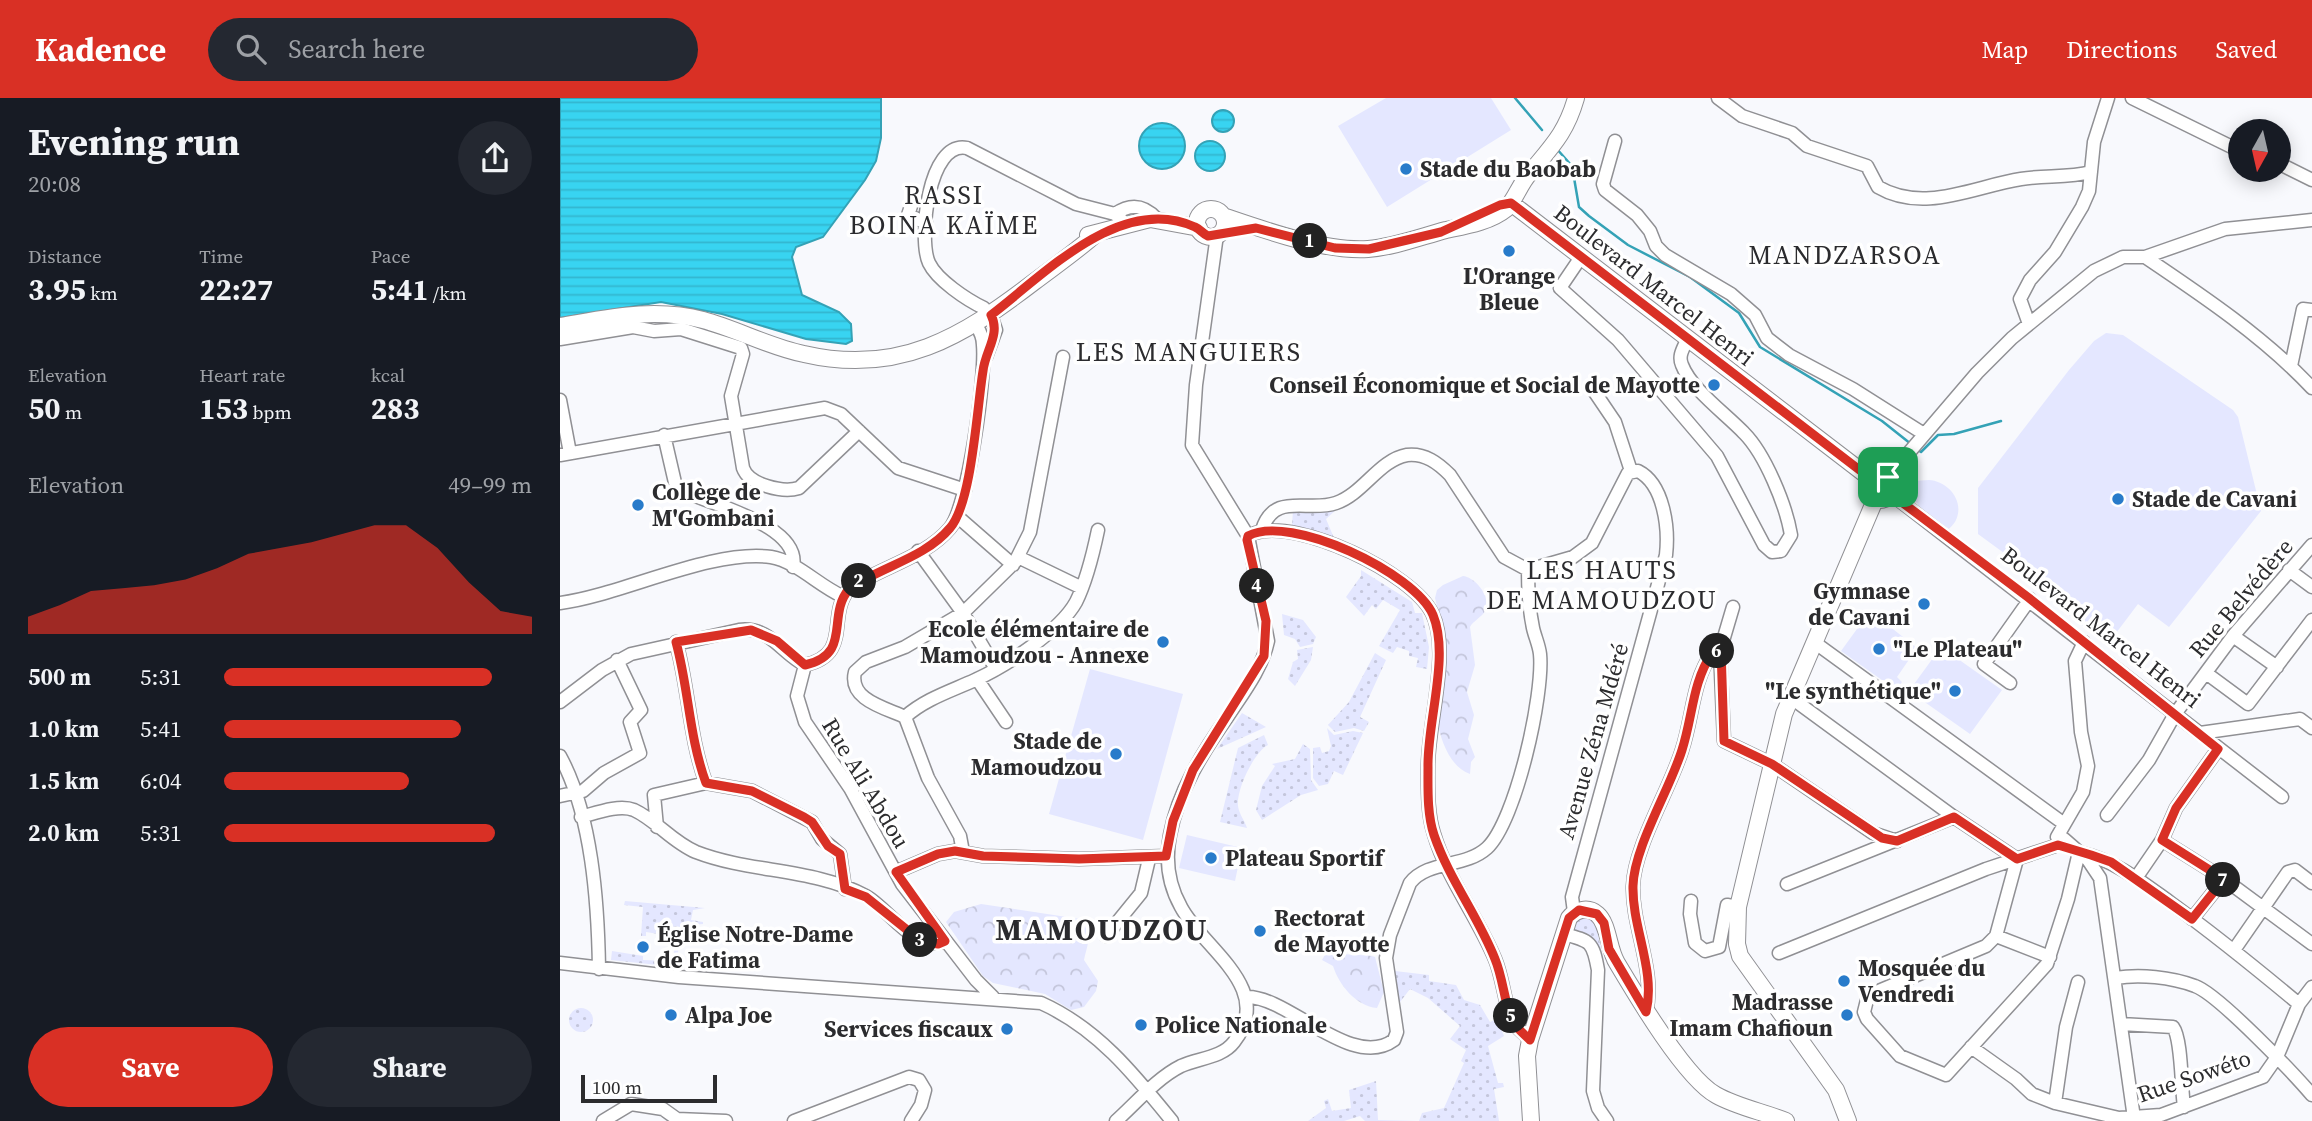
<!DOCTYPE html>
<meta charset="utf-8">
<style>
:root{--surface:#171b24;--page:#242831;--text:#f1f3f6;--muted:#9ea1a6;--accent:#d93025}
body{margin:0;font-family:"Source Serif 4",serif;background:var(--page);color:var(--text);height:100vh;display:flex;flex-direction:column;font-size:26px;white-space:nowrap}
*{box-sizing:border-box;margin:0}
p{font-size:23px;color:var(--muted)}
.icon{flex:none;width:38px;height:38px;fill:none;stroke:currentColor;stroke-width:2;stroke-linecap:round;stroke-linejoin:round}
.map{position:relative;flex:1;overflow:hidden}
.sheet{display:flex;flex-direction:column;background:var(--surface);width:560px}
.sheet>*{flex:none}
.needle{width:46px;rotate:188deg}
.controls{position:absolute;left:1668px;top:21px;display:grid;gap:14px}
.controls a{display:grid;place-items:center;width:63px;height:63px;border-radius:50%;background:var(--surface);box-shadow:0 4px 18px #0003;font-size:35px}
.scale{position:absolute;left:21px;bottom:18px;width:136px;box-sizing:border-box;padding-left:7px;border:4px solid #2c2c2e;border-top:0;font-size:19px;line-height:24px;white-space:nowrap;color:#2c2c2e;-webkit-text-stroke:5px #fff;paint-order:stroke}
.pin{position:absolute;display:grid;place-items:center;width:60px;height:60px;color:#fff;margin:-30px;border-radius:14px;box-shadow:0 4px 10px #0006}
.km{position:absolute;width:35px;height:35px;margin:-18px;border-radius:50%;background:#222;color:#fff;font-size:19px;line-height:35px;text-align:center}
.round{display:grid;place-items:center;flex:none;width:74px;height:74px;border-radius:37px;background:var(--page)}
.headline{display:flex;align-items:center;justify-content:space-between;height:119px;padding:0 28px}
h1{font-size:38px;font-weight:700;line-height:52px}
.stats{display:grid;grid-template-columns:repeat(3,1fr);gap:10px;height:119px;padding:7px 28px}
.stats div{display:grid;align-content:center}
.stats b{font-size:30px;font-weight:700}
.stats small{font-size:19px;font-weight:400}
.stats p{font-size:19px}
.chart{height:196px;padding:14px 28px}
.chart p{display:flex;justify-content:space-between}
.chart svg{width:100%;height:126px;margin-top:7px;fill:var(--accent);opacity:.7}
.primary-button{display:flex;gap:14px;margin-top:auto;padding:14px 28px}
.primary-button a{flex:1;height:80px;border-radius:42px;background:var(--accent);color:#fff;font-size:28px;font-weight:700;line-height:80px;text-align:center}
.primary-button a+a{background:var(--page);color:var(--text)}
ul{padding:0 28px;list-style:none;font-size:23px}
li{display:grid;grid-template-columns:112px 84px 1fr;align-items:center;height:52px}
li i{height:18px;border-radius:9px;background:var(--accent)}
header{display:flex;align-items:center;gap:42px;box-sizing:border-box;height:98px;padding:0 35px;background:var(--accent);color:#fff}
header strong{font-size:33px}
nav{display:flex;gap:38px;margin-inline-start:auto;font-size:24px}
.search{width:490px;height:63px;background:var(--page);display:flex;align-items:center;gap:18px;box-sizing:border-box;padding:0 24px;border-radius:38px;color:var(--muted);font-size:26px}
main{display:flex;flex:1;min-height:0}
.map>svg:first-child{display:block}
</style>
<header>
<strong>Kadence</strong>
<div class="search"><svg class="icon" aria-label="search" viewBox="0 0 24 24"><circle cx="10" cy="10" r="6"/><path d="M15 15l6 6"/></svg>Search here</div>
<nav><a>Map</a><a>Directions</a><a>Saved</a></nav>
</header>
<main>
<section class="sheet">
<div class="headline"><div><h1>Evening run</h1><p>20:08</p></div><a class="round"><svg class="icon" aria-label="share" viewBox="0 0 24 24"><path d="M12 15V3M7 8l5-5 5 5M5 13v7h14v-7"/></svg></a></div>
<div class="stats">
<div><p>Distance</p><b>3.95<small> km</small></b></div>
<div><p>Time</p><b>22:27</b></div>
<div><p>Pace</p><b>5:41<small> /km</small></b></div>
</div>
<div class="stats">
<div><p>Elevation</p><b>50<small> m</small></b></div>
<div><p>Heart rate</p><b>153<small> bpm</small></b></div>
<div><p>kcal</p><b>283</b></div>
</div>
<div class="chart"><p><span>Elevation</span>49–99 m</p>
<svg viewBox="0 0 160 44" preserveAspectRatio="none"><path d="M0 44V38L10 34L20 29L30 28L40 27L50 25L60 21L70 16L80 14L90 12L100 9L110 6L120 6L130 14L140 26L150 36L160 38V44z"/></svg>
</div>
<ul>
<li><b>500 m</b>5:31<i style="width:87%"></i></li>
<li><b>1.0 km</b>5:41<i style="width:77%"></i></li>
<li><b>1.5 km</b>6:04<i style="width:60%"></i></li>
<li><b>2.0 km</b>5:31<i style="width:88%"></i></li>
</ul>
<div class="primary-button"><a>Save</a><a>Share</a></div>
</section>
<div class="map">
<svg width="1752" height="1023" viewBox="0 0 1752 1023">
<defs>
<pattern id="grass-dots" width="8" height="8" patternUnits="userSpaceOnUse" patternTransform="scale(1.75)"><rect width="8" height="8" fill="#e4e7ff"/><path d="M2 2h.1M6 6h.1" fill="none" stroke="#c4c6db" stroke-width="1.8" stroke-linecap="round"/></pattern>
<pattern id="forest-crowns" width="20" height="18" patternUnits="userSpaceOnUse" patternTransform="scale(1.75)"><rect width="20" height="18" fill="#e4e7ff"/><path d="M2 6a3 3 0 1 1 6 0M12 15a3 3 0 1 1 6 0" fill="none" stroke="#c4c6db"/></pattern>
<pattern id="water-rules" width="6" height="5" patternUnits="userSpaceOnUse" patternTransform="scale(1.75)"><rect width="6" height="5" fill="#38d4f1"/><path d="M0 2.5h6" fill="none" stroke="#32b6cf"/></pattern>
</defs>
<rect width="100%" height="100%" fill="#f8f9fd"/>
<!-- grass -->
<path fill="url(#grass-dots)" d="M778 410 766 421 774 440 732 427 733 412Z
M801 472 852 504 855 515H862L869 549 867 571 856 569 858 560 849 558V553L837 549 833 555 819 548 840 512 823 502 816 511 812 507 804 518 786 499 801 478Z
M722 516 743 522 756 539 753 546 740 549 735 541 724 537Z
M753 549 751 562 735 588 728 581 733 564 738 561 737 552Z
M815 555 826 562 800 619 809 624 804 633 794 630 775 634 768 627 789 604Z
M682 615 706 629 657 651Z
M767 630 774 637 793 633 803 635 783 677 774 673 768 686 759 688 753 680V650L760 649 762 655 769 653 771 648Z
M704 637 708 647C694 654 676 692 678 708 679 716 685 723 687 730L660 724 678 650Z
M743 646 750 651 751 682 758 692 741 697 702 722 696 712 702 688 715 668 712 666 735 661Z
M65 803 145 810 133 812 131 822 143 824V826L120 828 117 869 51 862 52 853 83 858V862L109 863 110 856H114L115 845H111V838L86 834V838H81L83 809 64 807Z
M1025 817 1035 823 1041 850 1013 832 1012 826Z
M835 873 869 877V883L896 887 904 902 920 907 930 924 937 921 944 938 928 948 938 985H943L944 989 934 991 939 1023H805L800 1018 784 1023H748L766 1010 764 1003 768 1001 772 1013 791 1010 789 992 816 983 818 1022 859 1023 862 1015 884 1010 904 965 901 963 906 952 890 941 900 928 868 900 850 891 840 904H835Z
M9 922a12 12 0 1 1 24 0a12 12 0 1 1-24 0Z"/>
<!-- forest -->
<path fill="url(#forest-crowns)" d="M903 478C915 479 932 499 925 513 922 519 913 523 910 529L915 567 907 594 914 617 908 641 915 659 911 664 910 676C891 670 880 642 878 624L883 533 875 500 877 492 883 487Z
M421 806 520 821C533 838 528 843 524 862L538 883 536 893 524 909 511 912 485 896 433 885 423 878 386 824 394 814Z
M766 855C779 857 808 856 815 859L824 894 817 910C796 908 779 887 773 868L762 862Z"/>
<!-- garden -->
<path fill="#e4e7ff" d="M826 0H931L951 32 827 109 778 28Z
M1546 235 1563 237 1673 312 1678 319 1701 413 1609 529 1578 506 1547 547 1505 514 1507 501 1418 436V390L1509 272 1534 243Z
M1369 382C1387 383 1405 402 1396 422 1394 427 1388 431 1385 435L1355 411 1358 406 1351 399 1354 383Z
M1310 513 1357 550 1337 579 1342 584 1336 592 1281 553Z
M1381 549 1442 592 1410 636 1349 593Z
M530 571 623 596 583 742 489 716Z
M627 737 682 750 675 783 619 770Z"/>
<!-- water -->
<path fill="url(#water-rules)" stroke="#34a2b6" stroke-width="2" d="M0 0H321V40L316 63 305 82 263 139 236 149 232 159 242 197 279 214 291 226 292 243 286 246 246 241 162 216 101 204 0 220Z
M652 23a11 11 0 1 1 22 0a11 11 0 1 1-22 0Z
M579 48a23 23 0 1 1 46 0a23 23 0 1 1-46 0Z
M635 58a15 15 0 1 1 30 0a15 15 0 1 1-30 0Z"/>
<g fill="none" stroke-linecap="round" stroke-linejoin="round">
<!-- stream -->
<path stroke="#34a2b6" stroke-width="2.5" d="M955 0 982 32
M996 50 1012 68 1019 109 1029 118 1068 147 1130 179 1179 215 1200 249 1322 323 1351 346
M1356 351 1361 354 1378 337 1394 336 1441 323"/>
<defs>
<path id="minor" d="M1158 0 1182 18 1232 35 1247 48 1307 68 1318 89C1364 116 1415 88 1461 81 1484 77 1508 80 1531 74
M1572 0 1680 53
M1055 43 1043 86 1045 92 1077 117 1090 133 1096 148 1105 157 1171 196 1195 217 1207 240 1229 257 1293 291 1364 336
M1718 65 1752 82
M351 108 348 117 366 125
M555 116C571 105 584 107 597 121
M1021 159 1000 190 1058 242 1157 358 1204 447 1212 454 1221 453 1231 437C1226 407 1205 356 1184 335 1166 316 1131 291 1122 267 1118 258 1123 251 1127 242
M1585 159C1643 198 1704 239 1752 290
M424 210C407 202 377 182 369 165 358 141 368 42 407 50L516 106 555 116 566 126
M1469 226 1460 201 1470 182 1495 154 1522 109 1529 93 1534 44 1548 0
M0 241 73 229 94 233 121 231 181 250 183 256 171 298 183 370C189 387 223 395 239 390L299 333
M426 259 436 232 431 217
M1731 268 1743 211 1752 212
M1034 293 1055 324 1071 373
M0 302 10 355
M104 337 116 389C144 406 242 425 233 469
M0 357 265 310 281 316 338 370 405 392
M1328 379 1417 275 1452 240 1534 173 1563 159H1585L1665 131 1752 122
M1331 396 1722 699
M398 419 453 467
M702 432C714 393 748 415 776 405 803 396 819 362 847 357 865 355 878 365 890 377L944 459 968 472 1013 459 1032 445 1068 375 1078 373C1104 386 1109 430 1106 457L1012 799 1014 814
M695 435C738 420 852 475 872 515 891 552 868 625 868 668 868 689 867 715 874 736 887 780 917 818 935 861 943 880 944 903 952 922 955 929 964 935 970 942
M358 453 403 515 436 571
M458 459 522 490
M1729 472 1752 489
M0 505C62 497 150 451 211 459 236 463 259 488 282 498
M1173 509 1160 553 1164 643 1212 666 1313 735 1337 743
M1673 538 1717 569
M116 544C129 591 129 639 146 685
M1254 544 1503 725
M245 567C293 556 266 518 289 491 320 469 365 460 390 430 408 409 426 278 423 247 423 240 420 233 416 227
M245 567 237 598 245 624 290 690 342 786 416 882 433 899
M1646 575 1688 606 1752 522
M417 581 446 624
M1450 585 1424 566 1470 501
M1230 599 1394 719 1457 761 1436 838 1426 848 1321 892 1307 902 1304 914 1307 921 1340 958 1386 977 1487 866 1508 801 1519 754
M0 604 42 572 71 556 179 532C210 528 221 555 245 567
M345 619C326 610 288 602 295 574L306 564 345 549 403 515 455 464 470 434 503 259
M345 619C365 601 391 593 415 582 446 568 500 533 516 504 527 482 533 456 538 432
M345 619 368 680 400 738 403 754
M1640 635 1740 621 1752 630
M0 658C32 717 38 804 39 871
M0 698 23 693 44 675 80 655 70 624 81 612 57 562
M1547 717 1589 662 1615 616 1673 538 1752 447
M21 719C36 715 59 706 74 712 96 722 112 744 136 754 190 775 254 770 306 798 329 811 356 856 385 843
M97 729 94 697 146 685 192 693 252 724 262 741 280 756 285 791
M1497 739 1523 694 1528 668 1521 634 1515 563 1524 544
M1504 741 1528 762 1540 780 1574 1020
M1602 742 1664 781 1752 846
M1522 755C1556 763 1583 785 1611 805 1655 837 1697 871 1739 906
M336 774 378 756 395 753 423 758 519 761 606 758
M1576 780 1602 742 1616 710 1658 651
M1227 786 1394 719
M1131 803 1130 816 1135 845 1145 853 1159 849 1167 807 1178 809
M1632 821 1664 781
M1004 836C1031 843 1033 844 1038 872L1033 993 1038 1010 1047 1023
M546 838 581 795 589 761
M1436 838 1490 859
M1674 852 1728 774 1735 772 1752 785
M1219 855 1426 771 1498 747
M0 865 119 879 481 905C537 930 574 976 612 1023
M1555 880C1580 876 1611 879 1635 888 1658 896 1734 976 1752 997
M687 899C728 898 792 973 834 942L837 934 826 860 830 837 850 785C868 762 905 770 927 750 956 723 984 596 980 556 979 547 975 539 973 530 969 511 968 492 968 472
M1086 914C1096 873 1072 830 1073 788 1074 749 1110 691 1122 652 1133 619 1132 584 1152 555L1161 551
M1561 926 1613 929C1622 941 1621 989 1624 1009
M1411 949 1456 981 1472 996 1495 1005 1559 1020 1601 1017 1703 979 1717 959 1739 906 1752 889
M1495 1005 1506 929 1518 884
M117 1021 166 1023
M43 1023 71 1006 103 1011 117 1021
M234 1023 349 979 359 982 365 992 361 1007 351 1023
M556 1023C576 1005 597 980 621 968 638 960 662 960 674 944 716 890 643 851 621 809 608 786 605 763 610 737 618 693 643 654 668 618 683 595 702 571 708 543L688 438 632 347 636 287 657 137"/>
<path id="major" d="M951 105 1310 380
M637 125a14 14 0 1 1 28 0a14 14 0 1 1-28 0Z
M663 118C704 132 766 154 808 151 834 149 860 139 886 132 905 128 930 124 946 111 955 102 960 86 969 76 992 48 1006 35 1016 0
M528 137 590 121 639 130
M0 228C48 220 94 209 143 222 177 231 209 249 244 256 339 278 402 239 474 184 495 168 517 153 537 135
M1307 389a13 13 0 1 1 26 0a13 13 0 1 1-26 0Z
M971 1023 967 958 970 942 1009 820C1015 812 1028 808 1037 816 1049 826 1048 851 1057 865 1076 897 1125 980 1156 997 1177 1009 1204 1014 1226 1023
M1288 1023 1276 992 1180 858 1177 846 1178 809 1224 616 1315 402"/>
</defs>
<!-- minor casing -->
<use href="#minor" stroke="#909094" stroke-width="15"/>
<!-- major casing -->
<use href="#major" stroke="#909094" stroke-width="18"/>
<!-- minor -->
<use href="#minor" stroke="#fff" stroke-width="12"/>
<!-- major -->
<use href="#major" stroke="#fff" stroke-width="16"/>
</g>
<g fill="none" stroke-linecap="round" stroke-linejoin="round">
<defs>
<path id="route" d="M951 105 1310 380 1317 376 1328 379 1333 386 1331 396 1469 500 1658 651 1616 710 1602 742 1664 781 1632 821 1551 764 1531 757 1498 747 1457 761 1394 719 1337 743 1322 740 1212 666 1164 643 1161 551 1152 555C1132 585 1133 618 1122 652 1110 691 1074 749 1073 788 1072 830 1096 873 1086 914L1049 851 1044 825 1037 816 1019 812 1009 820 970 942C964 936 955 929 952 922 944 903 943 880 935 861 918 818 889 781 874 737 867 716 868 691 868 669 867 624 890 558 873 517 855 475 730 415 688 438L687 442 706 523 704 558 633 672 613 723 606 758 519 761 423 758 395 753 378 756 336 774 385 843 378 846 361 843 306 799 285 791 280 756 268 748 252 724 244 719 192 693 146 685C129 639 129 592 116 544L191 532 217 543 245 567C293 556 266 518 289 491 320 469 365 460 390 430 412 405 417 309 423 273 425 253 441 236 431 217 485 176 561 95 635 129 640 131 643 136 648 138L696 130 775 150 809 151 881 134 940 107Z"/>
</defs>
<!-- route casing -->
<use href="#route" stroke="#fff" stroke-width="14"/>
<!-- route -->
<use href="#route" stroke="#d93025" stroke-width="9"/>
</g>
<!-- markers -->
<g fill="#287bca" stroke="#fff" stroke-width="2.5">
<circle cx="846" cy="71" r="7"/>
<circle cx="949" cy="153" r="7"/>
<circle cx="1154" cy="287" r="7"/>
<circle cx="1558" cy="401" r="7"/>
<circle cx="78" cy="407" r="7"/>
<circle cx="1364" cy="506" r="7"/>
<circle cx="603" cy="544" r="7"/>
<circle cx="1319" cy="551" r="7"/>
<circle cx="1395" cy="593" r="7"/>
<circle cx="556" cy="656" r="7"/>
<circle cx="651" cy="760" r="7"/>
<circle cx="700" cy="833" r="7"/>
<circle cx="83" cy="849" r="7"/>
<circle cx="1284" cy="883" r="7"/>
<circle cx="111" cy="917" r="7"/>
<circle cx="1287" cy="917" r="7"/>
<circle cx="581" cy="927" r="7"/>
<circle cx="447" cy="931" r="7"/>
</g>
<g text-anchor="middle" stroke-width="7" stroke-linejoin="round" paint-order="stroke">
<!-- poi labels -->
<g font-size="23" font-weight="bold" fill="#2c2c2e" stroke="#fff" text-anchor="start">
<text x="860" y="79">Stade du Baobab</text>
<text x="949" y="186" text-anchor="middle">L'Orange<tspan x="949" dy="26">Bleue</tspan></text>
<text x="1140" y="295" text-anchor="end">Conseil Économique et Social de Mayotte</text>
<text x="92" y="402">Collège de<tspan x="92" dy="26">M'Gombani</tspan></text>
<text x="1572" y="409">Stade de Cavani</text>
<text x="1350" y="501" text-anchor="end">Gymnase<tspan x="1350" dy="26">de Cavani</tspan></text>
<text x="589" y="539" text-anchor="end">Ecole élémentaire de<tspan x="589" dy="26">Mamoudzou - Annexe</tspan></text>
<text x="1333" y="559">"Le Plateau"</text>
<text x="1381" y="601" text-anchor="end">"Le synthétique"</text>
<text x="542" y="651" text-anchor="end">Stade de<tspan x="542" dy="26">Mamoudzou</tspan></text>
<text x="665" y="768">Plateau Sportif</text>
<text x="714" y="828">Rectorat<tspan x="714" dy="26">de Mayotte</tspan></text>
<text x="97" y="844">Église Notre-Dame<tspan x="97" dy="26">de Fatima</tspan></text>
<text x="1298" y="878">Mosquée du<tspan x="1298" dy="26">Vendredi</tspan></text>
<text x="1273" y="912" text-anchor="end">Madrasse<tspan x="1273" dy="26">Imam Chafioun</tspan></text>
<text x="125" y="925">Alpa Joe</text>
<text x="595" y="935">Police Nationale</text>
<text x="433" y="939" text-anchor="end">Services fiscaux</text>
</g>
<!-- street labels -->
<g font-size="23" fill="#2c2c2e" stroke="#fff">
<text transform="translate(1094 187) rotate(38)" y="8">Boulevard Marcel Henri</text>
<text transform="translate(1681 500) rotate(-50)" y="8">Rue Belvédère</text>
<text transform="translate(1541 529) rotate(38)" y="8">Boulevard Marcel Henri</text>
<text transform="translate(1033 643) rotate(-74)" y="8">Avenue Zéna Mdéré</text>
<text transform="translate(306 685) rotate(59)" y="8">Rue Ali Abdou</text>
<text transform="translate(1634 978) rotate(-19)" y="8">Rue Sowéto</text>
</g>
<!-- quarter labels -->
<g font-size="26" letter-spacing="2" fill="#2b2b2e" stroke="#fff">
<text x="384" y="106">RASSI<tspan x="384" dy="30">BOINA KAÏME</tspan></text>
<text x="1285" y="166">MANDZARSOA</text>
<text x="629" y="263">LES MANGUIERS</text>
<text x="1042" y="481">LES HAUTS<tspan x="1042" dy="30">DE MAMOUDZOU</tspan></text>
</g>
<!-- district labels -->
<g font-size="30" font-weight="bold" letter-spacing="2" fill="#2b2b2e" stroke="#fff">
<text x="542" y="842">MAMOUDZOU</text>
</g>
</g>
</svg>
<div class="controls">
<a><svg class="needle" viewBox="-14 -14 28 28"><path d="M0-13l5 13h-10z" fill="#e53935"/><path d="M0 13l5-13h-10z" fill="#9ea1a6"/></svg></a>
</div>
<div class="scale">100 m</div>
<div class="pin" style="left:1328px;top:379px;background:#1e9e55"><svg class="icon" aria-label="arrive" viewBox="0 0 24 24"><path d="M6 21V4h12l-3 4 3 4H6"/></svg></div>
<b class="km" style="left:750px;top:143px">1</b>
<b class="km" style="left:299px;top:483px">2</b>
<b class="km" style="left:360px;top:842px">3</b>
<b class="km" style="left:697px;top:488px">4</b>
<b class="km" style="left:951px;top:918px">5</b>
<b class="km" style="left:1157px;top:553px">6</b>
<b class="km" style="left:1663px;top:782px">7</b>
</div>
</main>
